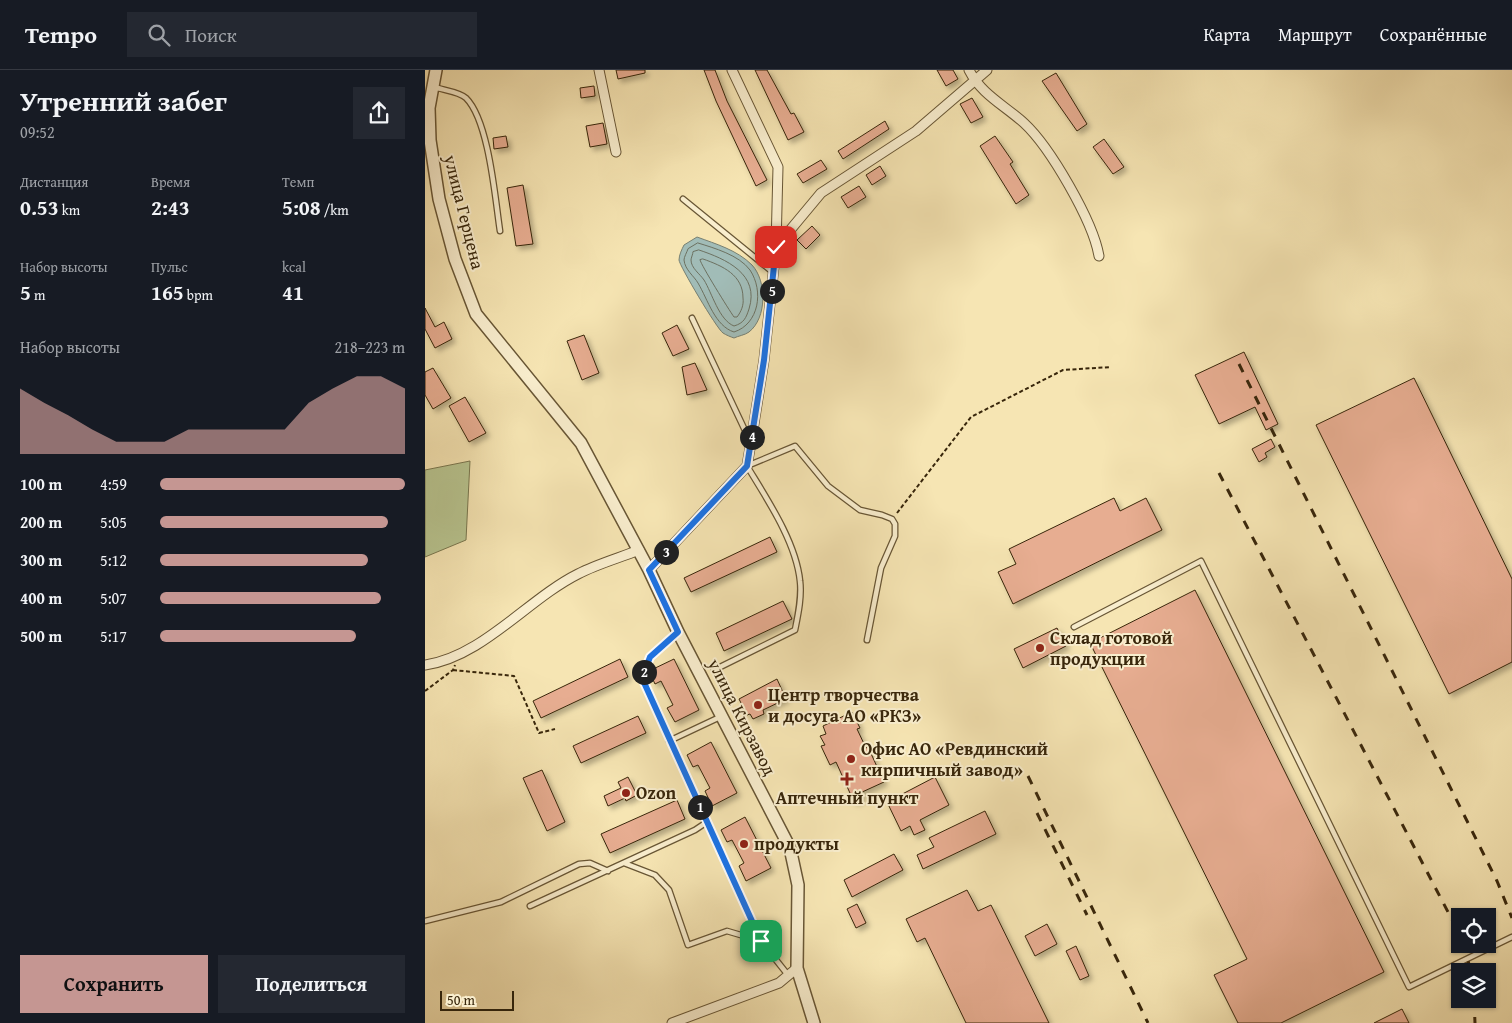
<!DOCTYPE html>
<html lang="ru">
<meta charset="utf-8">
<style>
:root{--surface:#171b24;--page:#242831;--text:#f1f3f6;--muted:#9ea1a6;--line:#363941;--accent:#c59692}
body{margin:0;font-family:"Gentium Book Plus",serif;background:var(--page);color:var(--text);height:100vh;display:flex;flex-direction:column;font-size:19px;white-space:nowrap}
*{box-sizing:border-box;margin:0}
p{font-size:16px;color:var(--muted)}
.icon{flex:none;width:28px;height:28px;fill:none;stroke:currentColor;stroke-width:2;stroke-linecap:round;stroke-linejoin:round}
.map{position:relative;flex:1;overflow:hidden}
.details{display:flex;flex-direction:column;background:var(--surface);width:425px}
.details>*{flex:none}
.buttons{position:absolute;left:1026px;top:838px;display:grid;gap:10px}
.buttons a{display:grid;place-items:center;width:45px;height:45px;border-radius:0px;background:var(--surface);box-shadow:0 1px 4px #0004;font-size:25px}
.scale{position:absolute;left:15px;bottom:12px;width:74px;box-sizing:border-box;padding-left:5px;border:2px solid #38260b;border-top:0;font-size:14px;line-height:18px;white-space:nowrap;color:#38260b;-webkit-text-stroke:4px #f9eece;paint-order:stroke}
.pin{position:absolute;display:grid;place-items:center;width:42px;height:42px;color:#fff;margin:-21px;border-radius:10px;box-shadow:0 2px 8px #0006}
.km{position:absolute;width:25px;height:25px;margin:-12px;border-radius:50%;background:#222;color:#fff;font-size:14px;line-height:25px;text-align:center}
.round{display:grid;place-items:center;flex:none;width:52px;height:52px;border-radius:0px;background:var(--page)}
.head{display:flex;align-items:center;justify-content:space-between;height:85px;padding:0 20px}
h1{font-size:28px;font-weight:700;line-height:38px}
.figures{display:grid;grid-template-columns:repeat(3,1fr);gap:8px;height:85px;padding:5px 20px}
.figures div{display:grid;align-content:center}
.figures b{font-size:21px;font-weight:700}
.figures small{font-size:14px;font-weight:400}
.figures p{font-size:14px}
.chart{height:140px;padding:10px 20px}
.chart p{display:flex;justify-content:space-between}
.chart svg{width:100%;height:90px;margin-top:5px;fill:var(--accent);opacity:.7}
.action{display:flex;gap:10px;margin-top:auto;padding:10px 20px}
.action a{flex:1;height:58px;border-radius:0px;background:var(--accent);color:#111;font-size:20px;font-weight:700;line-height:58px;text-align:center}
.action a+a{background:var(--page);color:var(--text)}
ul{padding:0 20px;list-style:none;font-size:16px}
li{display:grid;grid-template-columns:80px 60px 1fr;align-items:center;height:38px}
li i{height:12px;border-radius:6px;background:var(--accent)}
header{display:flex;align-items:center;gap:30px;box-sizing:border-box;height:70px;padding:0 25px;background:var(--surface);border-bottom:1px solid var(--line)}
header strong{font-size:24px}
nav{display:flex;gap:28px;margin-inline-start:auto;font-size:18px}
.search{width:350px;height:45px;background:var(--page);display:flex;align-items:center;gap:12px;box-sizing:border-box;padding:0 18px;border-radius:0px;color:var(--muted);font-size:19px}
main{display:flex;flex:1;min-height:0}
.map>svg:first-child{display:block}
</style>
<header>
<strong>Tempo</strong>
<div class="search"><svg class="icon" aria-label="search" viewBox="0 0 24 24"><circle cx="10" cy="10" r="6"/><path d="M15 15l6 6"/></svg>Поиск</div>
<nav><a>Карта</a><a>Маршрут</a><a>Сохранённые</a></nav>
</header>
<main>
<section class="details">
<div class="head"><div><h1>Утренний забег</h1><p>09:52</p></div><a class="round"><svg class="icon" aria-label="share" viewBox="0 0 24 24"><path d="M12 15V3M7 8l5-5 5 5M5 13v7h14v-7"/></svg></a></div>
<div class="figures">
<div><p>Дистанция</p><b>0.53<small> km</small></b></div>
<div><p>Время</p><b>2:43</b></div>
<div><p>Темп</p><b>5:08<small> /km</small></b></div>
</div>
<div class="figures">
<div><p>Набор высоты</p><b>5<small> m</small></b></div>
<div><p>Пульс</p><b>165<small> bpm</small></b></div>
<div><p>kcal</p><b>41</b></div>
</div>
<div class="chart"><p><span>Набор высоты</span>218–223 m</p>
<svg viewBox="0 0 160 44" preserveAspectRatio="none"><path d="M0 44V12L10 19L20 25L30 32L40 38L50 38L60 38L70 32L80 32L90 32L100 32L110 32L120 19L130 12L140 6L150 6L160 12V44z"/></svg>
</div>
<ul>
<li><b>100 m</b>4:59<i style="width:100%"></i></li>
<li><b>200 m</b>5:05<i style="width:93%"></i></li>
<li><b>300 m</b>5:12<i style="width:85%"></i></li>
<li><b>400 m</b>5:07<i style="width:90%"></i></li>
<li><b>500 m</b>5:17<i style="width:80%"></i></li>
</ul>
<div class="action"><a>Сохранить</a><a>Поделиться</a></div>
</section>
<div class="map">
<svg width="1087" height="953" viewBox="0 0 1087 953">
<defs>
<filter id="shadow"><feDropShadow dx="3.5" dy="3.5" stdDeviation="2.5" flood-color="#0004"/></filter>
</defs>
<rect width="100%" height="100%" fill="#f6e5b3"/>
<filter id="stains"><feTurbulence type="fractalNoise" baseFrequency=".004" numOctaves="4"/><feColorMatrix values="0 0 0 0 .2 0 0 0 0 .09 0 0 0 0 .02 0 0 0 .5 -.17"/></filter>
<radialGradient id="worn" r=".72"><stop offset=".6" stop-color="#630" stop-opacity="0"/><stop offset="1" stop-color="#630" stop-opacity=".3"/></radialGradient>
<!-- green -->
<path fill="#b8c590" stroke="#78764e" d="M45 391 41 470 0 487V400Z"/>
<!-- water -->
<path fill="#a1bcb7" stroke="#778072" d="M272 167C291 174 312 180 327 195 342 211 342 248 324 262 320 265 313 266 309 268 306 267 301 265 298 263 292 259 254 195 254 190 254 185 257 179 259 175Z"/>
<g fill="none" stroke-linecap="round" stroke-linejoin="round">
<!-- shore -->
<path stroke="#6c7161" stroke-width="1" d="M273 173C289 178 314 185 325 200 339 221 334 254 309 262 290 256 283 230 273 213 269 206 260 200 259 190 259 187 262 182 263 179Z
M274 180C301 189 335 204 324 239 321 248 319 253 309 256 294 250 287 223 279 210 275 204 266 198 266 190 266 188 268 184 268 182Z
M278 189C298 196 318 205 318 228 319 235 316 242 312 247H309C304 240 276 195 275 190Z"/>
</g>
<!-- building -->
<path fill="#e7ad91" stroke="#38260b" filter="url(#shadow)" d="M191 0H220V3L193 9Z
M279 0H290L302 31 342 110 331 116 291 31Z
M330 0H342L366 44 369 43 379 62 363 70Z
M512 0H528L533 9 521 16Z
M631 3 662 54 652 61 617 11Z
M169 16 170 26 156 28 155 18Z
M547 28 558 47 546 53 535 34Z
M460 51 464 59 418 89 413 81Z
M178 53 182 74 165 77 161 56Z
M81 66 83 77 69 79 68 68Z
M570 66 588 92 585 94 604 125 591 134 555 76Z
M679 69 699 97 688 104 668 77Z
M396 90 402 99 378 113 372 104Z
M455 96 461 106 447 115 441 105Z
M98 115 108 174 91 176 82 118Z
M434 116 441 127 423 138 416 127Z
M387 156 395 165 381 179 372 170Z
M0 238 10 257 19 252 27 269 10 278 0 259Z
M252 255 264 279 248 286 237 263Z
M159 265 174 303 157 310 142 271Z
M819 282 853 354 841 360 830 337 794 354 770 305Z
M270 293 282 320 262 325 257 297Z
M8 298 26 328 8 339 0 325V302Z
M989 308 1087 509V592L1024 624 891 355Z
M40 327 61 363 44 372 24 336Z
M846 369 850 377 840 383 842 387 834 392 827 379Z
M689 428 695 441 721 428 737 460 588 534 573 502 591 494 584 479Z
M345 467 352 482 266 522 259 508Z
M770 520 959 902 856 953H813L789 905 822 889 665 573Z
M358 531 367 549 299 581 291 563Z
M632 558 641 576 598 598 589 579Z
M195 589 203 607 116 648 108 631Z
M249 589 274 640 250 652 242 638 248 635 236 611 230 614 224 601Z
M352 609 361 629 338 640 339 644 328 649 325 644 322 645 314 629Z
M427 642 435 658 432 659 441 678 443 677 459 712 435 723 438 728 429 732 411 692 405 695 396 676 400 675 395 666 401 664 398 656Z
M213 646 221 663 156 693 148 676Z
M286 672 312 723 287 736 280 721 285 718 273 695 268 697 262 685Z
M117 700 140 752 122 761 98 708Z
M203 707 212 725 201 731 200 728 183 736 179 726 196 718 193 712Z
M510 707 524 735 495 750 500 760 489 765 485 756 476 761 462 732Z
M252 730 260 749 185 783 176 764Z
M560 741 571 764 498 799 492 785 509 777 504 768Z
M320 747 346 798 321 811 314 796 319 793 307 770 302 772 296 760Z
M469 784 478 800 427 827 419 810Z
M542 820 553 841 566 835 624 953H541L500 868 492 872 481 849Z
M432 834 441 853 431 858 422 839Z
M622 854 632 874 610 886 600 866Z
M651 876 664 906 655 910 641 881Z
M977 939 984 953H949Z"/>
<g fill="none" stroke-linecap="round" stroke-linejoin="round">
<defs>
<path id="service" d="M9 17C18 20 35 22 41 28 64 51 70 128 75 161
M258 129 349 203
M267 248 325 371
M649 557 776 491 984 917 1087 867
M289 600 370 560C373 545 377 527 375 511 371 472 342 429 322 396L370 376 403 416 435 440 457 445 467 449 470 454V466L456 498 442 570
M244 671 295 647
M282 752 336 871
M199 793 230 805 244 820 263 875 302 861 336 871 363 905
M105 836 270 760 282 752 217 608 225 587 252 563
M0 851 76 832 154 794 165 793 183 801"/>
<path id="minor" d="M174 0 191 82
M544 0C556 24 579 35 599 53 625 77 668 151 674 186
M351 177 396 123 491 61 562 0
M224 500 322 396 326 372 339 290 351 177 353 97 307 0
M0 595C57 587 103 529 153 504 172 494 194 488 214 480
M247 953 354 913 372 898"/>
<path id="tertiary" d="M11 0 4 38 5 70 14 129 30 189 51 244 156 373 224 500 253 562 365 778 373 815 372 898 389 953"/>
</defs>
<!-- service casing -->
<use href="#service" stroke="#685635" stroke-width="7"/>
<!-- minor casing -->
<use href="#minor" stroke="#685635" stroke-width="11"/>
<!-- tertiary casing -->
<use href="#tertiary" stroke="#685635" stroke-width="14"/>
<!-- path -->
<path stroke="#38260b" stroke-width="2" stroke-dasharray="4 2.5" stroke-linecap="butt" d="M472 443 546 347 638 300 686 297
M28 600 89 606 114 663 130 659
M0 621 28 600 30 595"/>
<!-- service -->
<use href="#service" stroke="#f9eece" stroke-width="4.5"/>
<!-- minor -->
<use href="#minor" stroke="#f9eece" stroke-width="9"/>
<!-- tertiary -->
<use href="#tertiary" stroke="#f9eece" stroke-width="11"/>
<!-- rail -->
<path stroke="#38260b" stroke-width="3" stroke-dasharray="9 9" stroke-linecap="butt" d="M814 294 1072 811 1087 848
M794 403 1035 865
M603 706 723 953
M612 743 662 845
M1038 874 1046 901
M1049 929 1050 953"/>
</g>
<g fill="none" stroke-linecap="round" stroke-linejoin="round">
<defs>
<path id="route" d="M336 871 217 608 225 587 253 562 224 500 322 396 339 290 351 177"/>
</defs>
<!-- route casing -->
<use href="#route" stroke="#fff" stroke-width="10"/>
<!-- route -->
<use href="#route" stroke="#1a73e8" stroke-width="6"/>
</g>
<!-- markers -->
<g fill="#8f2418" stroke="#f9eece" stroke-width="2">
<circle cx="615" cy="578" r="5"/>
<circle cx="333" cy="635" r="5"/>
<circle cx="426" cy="689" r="5"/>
<path d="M419.5 701.5h5v5h5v5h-5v5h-5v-5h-5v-5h5z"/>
<circle cx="201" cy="723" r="5"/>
<circle cx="319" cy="774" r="5"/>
</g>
<g text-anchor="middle" stroke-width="4" stroke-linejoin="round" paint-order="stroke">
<!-- street labels -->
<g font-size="18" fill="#38260b" stroke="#f9eece">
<text transform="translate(39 142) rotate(76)" y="6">улица Герцена</text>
<text transform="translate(317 647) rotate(63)" y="6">улица Кирзавод</text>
</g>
<!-- poi labels -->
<g font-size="18" font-weight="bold" fill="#38260b" stroke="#f9eece" text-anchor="start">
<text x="625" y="574">Склад готовой<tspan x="625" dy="21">продукции</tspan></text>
<text x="343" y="631">Центр творчества<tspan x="343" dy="21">и досуга АО «РКЗ»</tspan></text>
<text x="436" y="685">Офис АО «Ревдинский<tspan x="436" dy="21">кирпичный завод»</tspan></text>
<text x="211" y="729">Ozon</text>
<text x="422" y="734" text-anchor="middle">Аптечный пункт</text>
<text x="329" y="780">продукты</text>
</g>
</g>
<rect width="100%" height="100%" filter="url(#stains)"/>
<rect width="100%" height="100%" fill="url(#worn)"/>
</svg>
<div class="buttons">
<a><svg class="icon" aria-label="locate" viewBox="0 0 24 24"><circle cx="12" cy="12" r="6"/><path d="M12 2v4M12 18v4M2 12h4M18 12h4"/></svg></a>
<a><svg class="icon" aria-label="layers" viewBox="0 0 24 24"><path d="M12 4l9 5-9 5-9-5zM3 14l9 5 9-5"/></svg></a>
</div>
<div class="scale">50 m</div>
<div class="pin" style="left:336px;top:871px;background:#1e9e55"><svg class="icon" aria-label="arrive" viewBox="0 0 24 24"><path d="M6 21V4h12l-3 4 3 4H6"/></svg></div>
<div class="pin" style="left:351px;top:177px;background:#d93025"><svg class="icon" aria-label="check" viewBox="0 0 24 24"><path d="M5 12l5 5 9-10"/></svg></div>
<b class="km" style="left:275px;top:737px">1</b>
<b class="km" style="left:219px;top:602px">2</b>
<b class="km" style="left:241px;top:482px">3</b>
<b class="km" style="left:327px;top:367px">4</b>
<b class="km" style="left:347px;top:221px">5</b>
</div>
</main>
